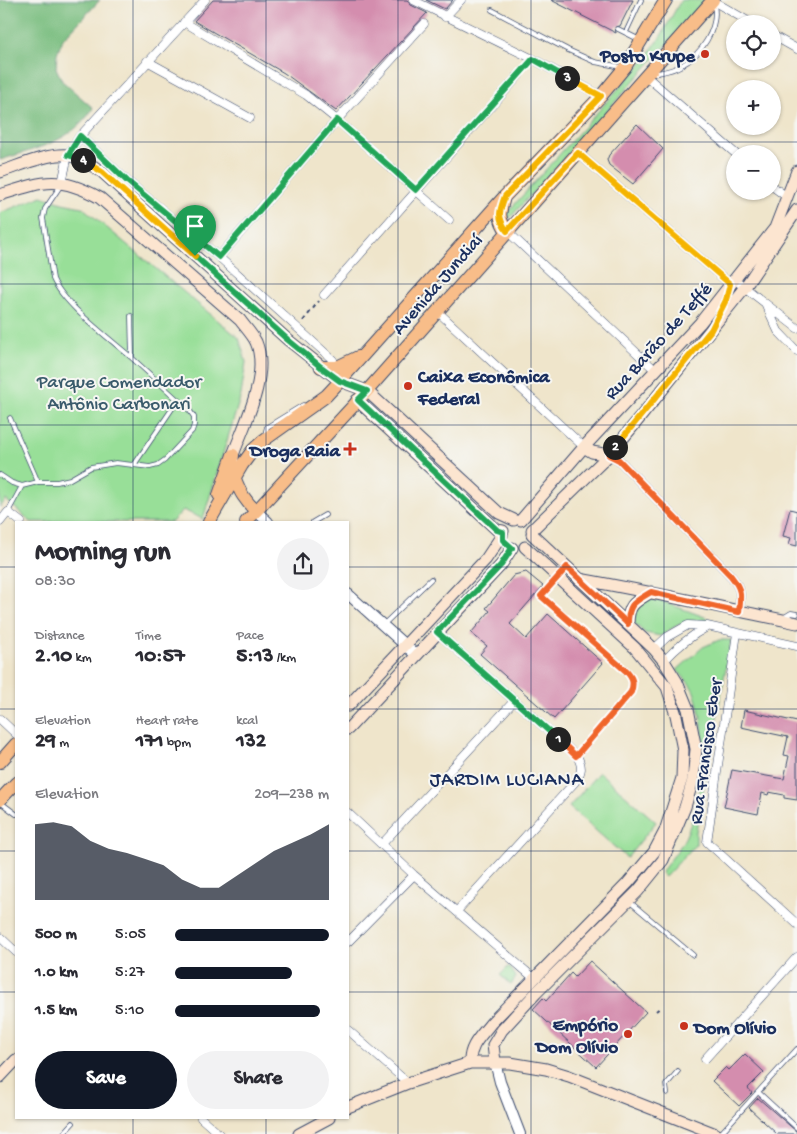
<!DOCTYPE html>
<meta charset="utf-8">
<style>
:root{--surface:#fff;--page:#f2f2f3;--text:#2b2b33;--muted:#7c7c81;--accent:#111827}
body{margin:0;font-family:"Gochi Hand",sans-serif;background:var(--page);color:var(--text);height:100vh;display:flex;flex-direction:column;font-size:19px;white-space:nowrap}
*{box-sizing:border-box;margin:0}
p{font-size:16px;color:var(--muted)}
.icon{flex:none;width:28px;height:28px;fill:none;stroke:currentColor;stroke-width:2;stroke-linecap:round;stroke-linejoin:round}
.map{position:relative;flex:1;overflow:hidden}
.side{position:absolute;left:15px;top:521px;width:334px;height:598px;display:flex;flex-direction:column;background:var(--surface);border-radius:0px;box-shadow:0 1px 4px #0004}
.side>*{flex:none}
.fabs{position:absolute;left:726px;top:15px;display:grid;gap:10px}
.fabs a{display:grid;place-items:center;width:55px;height:55px;border-radius:50%;background:var(--surface);box-shadow:0 1px 4px #0004;font-size:25px}
.pin{position:absolute;display:grid;place-items:center;width:42px;height:42px;color:#fff;margin:-51px -21px;border-radius:50% 50% 50% 0;rotate:-45deg;box-shadow:0 0 5px #0007}
.pin .icon{rotate:45deg}
.km{position:absolute;width:25px;height:25px;margin:-12px;border-radius:50%;background:#222;color:#fff;font-size:14px;line-height:25px;text-align:center}
.round{display:grid;place-items:center;flex:none;width:52px;height:52px;border-radius:26px;background:var(--page)}
.overview{display:flex;align-items:center;justify-content:space-between;height:85px;padding:0 20px}
h1{font-size:28px;font-weight:700;line-height:38px}
.figures{display:grid;grid-template-columns:repeat(3,1fr);gap:8px;height:85px;padding:5px 20px}
.figures div{display:grid;align-content:center}
.figures b{font-size:21px;font-weight:700}
.figures small{font-size:14px;font-weight:400}
.figures p{font-size:14px}
.chart{height:140px;padding:10px 20px}
.chart p{display:flex;justify-content:space-between}
.chart svg{width:100%;height:90px;margin-top:5px;fill:var(--accent);opacity:.7}
.button{display:flex;gap:10px;margin-top:auto;padding:10px 20px}
.button a{flex:1;height:58px;border-radius:30px;background:var(--accent);color:#fff;font-size:20px;font-weight:700;line-height:58px;text-align:center}
.button a+a{background:var(--page);color:var(--text)}
ul{padding:0 20px;list-style:none;font-size:16px}
li{display:grid;grid-template-columns:80px 60px 1fr;align-items:center;height:38px}
li i{height:12px;border-radius:6px;background:var(--accent)}
.map>svg:first-child{display:block}
</style>
<div class="map">
<svg width="797" height="1134" viewBox="0 0 797 1134">
<rect width="100%" height="100%" fill="#f6f6f2"/>
<filter id="ink" filterUnits="userSpaceOnUse"><feTurbulence type="fractalNoise" baseFrequency=".02" numOctaves="2"/><feDisplacementMap in="SourceGraphic" scale="10" xChannelSelector="R" yChannelSelector="G"/><feConvolveMatrix kernelMatrix="1 2 1 2 8 2 1 2 1" color-interpolation-filters="sRGB"/></filter>
<filter id="wash" filterUnits="userSpaceOnUse"><feTurbulence type="fractalNoise" baseFrequency=".0096" numOctaves="4" result="noise"/><feDisplacementMap in="SourceGraphic" scale="20" xChannelSelector="R" yChannelSelector="G"/><feGaussianBlur stdDeviation="1.12" result="paint"/><feColorMatrix in="noise" values="0 0 0 0 0 0 0 0 0 0 0 0 0 0 0 0 0 1.4 0 .05"/><feComposite in="paint" operator="in"/></filter>
<g filter="url(#wash)">
<rect width="100%" height="100%" fill="#efe5cb"/>
<!-- green -->
<path fill="#98df98" stroke="#5a877b" d="M681 0H707L509 219 506 214 645 59 661 36Z
M42 196 62 203 82 207 239 338 246 362 241 395 203 519 183 510 172 522H31L6 500 0 507V213Z
M645 598 661 601 713 620C688 620 681 621 661 636L645 633 634 623 635 613Z
M719 640H731L696 832V844L665 877 661 873C668 862 679 850 685 838 704 796 710 739 695 695 693 686 683 677 677 670L703 647Z
M599 772 656 822 627 858 569 807Z
M509 966 516 977 511 985 500 975Z"/>
<!-- forest -->
<path fill="#7abe80" stroke="#4a766f" d="M0 0H100L63 39 57 54 56 68 62 81 93 108C73 142 34 149 0 160Z"/>
<g id="blocks">
<!-- building -->
<path fill="#d48dae" d="M213 0H407L411 5 427 13 336 111 284 73 194 21Z
M426 0H453L445 9Z
M551 0H633L620 26 615 27 616 33Z
M637 124 663 149 633 184 609 165 607 160 609 155Z
M790 509 797 511V546L789 544 791 538 783 536Z
M526 572 543 586 510 624 526 639 548 614 603 663 554 719 480 654 487 646 471 633 490 611 486 608 514 575Z
M744 710 797 722V800L784 798V795L769 792 768 795 762 793 758 814 724 807 732 770 784 779 789 756 784 755 788 737 741 727Z
M590 961 646 1012 596 1067 533 1009 543 998 546 1001 571 973 575 977Z
M745 1054 764 1072 748 1088 752 1093 739 1106 712 1081 726 1067 729 1070Z
M758 1098 797 1132V1134H777L749 1108Z"/>
</g>
</g>
<g filter="url(#ink)">
<use href="#blocks" fill-opacity="0" stroke="#3b4a6e" stroke-width="1"/>
<g fill="none" stroke-linecap="round" stroke-linejoin="round">
<defs>
<path id="service" d="M492 10 568 50 595 62 622 67
M618 29 638 39
M626 32 641 0
M653 74C662 72 672 71 680 66 701 56 719 28 714 5
M61 185 45 209 43 218 53 279C65 306 109 338 132 358L131 316
M10 418 38 482H57L70 479 91 467 116 463 150 467 158 465 165 460 192 431 194 425V417L190 411 132 358
M265 435 267 427 303 405 307 407
M134 465 178 400
M0 475 12 483 22 486 8 512
M22 486 38 482
M313 522 325 515
M566 569 541 596 627 672C633 679 634 683 631 692L577 756
M783 618 791 613 797 614
M384 624 431 579
M0 802 16 814
M630 902 693 955
M758 1092 797 1128
M667 1093 666 1085 678 1071
M63 1134 73 1123
M720 1134 797 1049"/>
<path id="minor" d="M413 0 533 59 601 96
M713 1 753 24
M445 17 461 0
M184 22 306 95 337 120 449 220
M772 35 797 49
M147 61 250 118
M646 76 736 154
M80 136 127 181 219 257 333 360
M578 153 730 284
M62 183 68 155 80 136 205 0
M772 186 787 197
M507 231 655 370
M219 257 337 120 424 24
M734 279 797 328
M324 295 519 75
M766 305 778 331 797 351
M437 311 584 447
M609 455 619 460 731 576C742 590 741 594 739 612
M0 522 8 512 21 522
M437 632 577 756C583 767 582 772 575 782L457 911
M737 633 707 842 797 924
M654 649 667 637 688 625 707 626 797 646
M664 661C677 647 690 636 707 627
M0 719 16 734
M348 813 414 875 535 979
M382 844 515 700
M0 937 16 952
M348 942 414 875
M348 1030 408 1083
M705 1059 797 957
M201 1118 219 1134"/>
<path id="tertiary" d="M256 511 268 522
M348 594 416 655
M495 1062 500 1082 520 1134"/>
<path id="secondary" d="M0 172C19 166 47 153 68 155 80 157 92 165 102 172L288 340 340 381 367 391 499 513 514 520
M0 195C44 181 58 175 100 198L240 320C245 327 252 334 256 342 270 375 244 425 233 455V462
M357 400 497 530 503 531
M584 447 592 452 609 455
M521 520 584 447 700 323 775 228 797 171
M532 530 609 455 634 425 745 287 797 210
M579 579C652 592 724 608 797 623
M628 624C628 604 635 602 651 592
M348 706 486 559 502 535
M348 729 501 565 512 548
M495 1062 493 1045 502 1030 536 993 638 891 663 860 685 807 693 780 696 749 688 709 677 682 664 661 654 649 532 534
M470 1063C469 1046 481 1036 491 1023L628 883 654 852 665 831 682 778 683 750 676 715 667 687 635 648 525 547
M0 1077 16 1060
M348 1107 408 1083 470 1063H510L546 1069 569 1076 716 1134
M299 1134 329 1118"/>
<path id="primary" d="M503 201C499 213 499 220 507 231
M321 367H337L358 357
M235 479C240 492 245 501 256 511
M219 495 233 455
M209 522 242 465 253 450 264 440 326 396 340 381 505 196 601 96 625 67 666 0
M246 522 367 391 713 0
M0 762 16 744
M0 800 16 783"/>
</defs>
<!-- service casing -->
<use href="#service" stroke="#3b4a6e" stroke-width="5.5"/>
<!-- minor casing -->
<use href="#minor" stroke="#3b4a6e" stroke-width="9"/>
<!-- tertiary casing -->
<use href="#tertiary" stroke="#3b4a6e" stroke-width="12"/>
<!-- secondary casing -->
<use href="#secondary" stroke="#3b4a6e" stroke-width="13"/>
<!-- primary casing -->
<use href="#primary" stroke="#3b4a6e" stroke-width="14"/>
<!-- path -->
<path stroke="#3b4a6e" stroke-width="2" stroke-dasharray="4 4" stroke-linecap="butt" d="M303 321 319 301
M656 1011 662 1006"/>
<!-- service -->
<use href="#service" stroke="#fff" stroke-width="4"/>
<!-- minor -->
<use href="#minor" stroke="#fff" stroke-width="8"/>
<!-- tertiary -->
<use href="#tertiary" stroke="#fff" stroke-width="10"/>
<!-- secondary -->
<use href="#secondary" stroke="#fce5d0" stroke-width="11"/>
<!-- primary -->
<use href="#primary" stroke="#f8bd89" stroke-width="12"/>
</g>
</g>
<g fill="none" stroke-linecap="round" stroke-linejoin="round" filter="url(#ink)">
<defs>
<path id="split-1" d="M195 256 288 340 321 367 340 381 367 391 358 400 497 530 503 532V540L512 548 501 565 437 632 558 739"/>
<path id="split-2" d="M558 739 576 756 631 692C634 683 633 679 627 672L541 596 567 567 628 624C628 603 635 602 651 592L739 612C741 594 742 590 731 576L619 460 609 455 615 447"/>
<path id="split-3" d="M567 78 601 96 505 196C499 212 497 217 507 231L578 153 730 284 726 300 711 330 615 447"/>
<path id="split-4" d="M83 160 68 155 80 136 127 181 219 257 337 120 416 190 533 59 567 78"/>
<path id="split-5" d="M83 160 102 172 195 256"/>
</defs>
<!-- split-1 casing -->
<use href="#split-1" stroke="#fff" stroke-width="10"/>
<!-- split-2 casing -->
<use href="#split-2" stroke="#fff" stroke-width="10"/>
<!-- split-3 casing -->
<use href="#split-3" stroke="#fff" stroke-width="10"/>
<!-- split-4 casing -->
<use href="#split-4" stroke="#fff" stroke-width="10"/>
<!-- split-5 casing -->
<use href="#split-5" stroke="#fff" stroke-width="10"/>
<!-- split-1 -->
<use href="#split-1" stroke="#22a559" stroke-width="6"/>
<!-- split-2 -->
<use href="#split-2" stroke="#f0652b" stroke-width="6"/>
<!-- split-3 -->
<use href="#split-3" stroke="#f5b400" stroke-width="6"/>
<!-- split-4 -->
<use href="#split-4" stroke="#22a559" stroke-width="6"/>
<!-- split-5 -->
<use href="#split-5" stroke="#f5b400" stroke-width="6"/>
</g>
<!-- grid -->
<path fill="none" stroke="#1b2f5e" stroke-width="1" stroke-opacity="0.55" d="M133 0V522M266 0V522M398 0V1134M531 0V1134M664 0V1134M0 142H797M0 284H797M0 425H797M0 567H16M348 567H797M0 709H16M348 709H797M0 851H16M348 851H797M0 992H16M348 992H797M133 1118V1134M266 1118V1134"/>
<!-- markers -->
<g fill="#c8321e" stroke="#f6f6f2" stroke-width="2">
<circle cx="705" cy="54" r="5"/>
<circle cx="408" cy="386" r="5"/>
<path d="M347.5 441.5h5v5h5v5h-5v5h-5v-5h-5v-5h5z"/>
<circle cx="684" cy="1026" r="5"/>
<circle cx="628" cy="1034" r="5"/>
</g>
<g text-anchor="middle" stroke-width="4" stroke-linejoin="round" paint-order="stroke">
<!-- poi labels -->
<g font-size="19" font-weight="bold" fill="#1b2f5e" stroke="#f6f6f2" text-anchor="end">
<text x="695" y="61">Posto Krupe</text>
<text x="418" y="382" text-anchor="start">Caixa Econômica<tspan x="418" dy="22">Federal</tspan></text>
<text x="340" y="456">Droga Raia</text>
<text x="618" y="1030">Empório<tspan x="618" dy="22">Dom Olívio</tspan></text>
<text x="694" y="1033" text-anchor="start">Dom Olívio</text>
</g>
<!-- street labels -->
<g font-size="19" fill="#1b2f5e" stroke="#f6f6f2">
<text transform="translate(436 283) rotate(-49)" y="7">Avenida Jundiaí</text>
<text transform="translate(657 340) rotate(-48)" y="7">Rua Barão de Teffé</text>
<text transform="translate(704 751) rotate(-82)" y="7">Rua Francisco Eber</text>
</g>
<!-- park labels -->
<g font-size="19" fill="#3a5b6c" stroke="#f6f6f2">
<text x="119" y="387">Parque Comendador<tspan x="119" dy="22">Antônio Carbonari</tspan></text>
</g>
<!-- neighbourhood labels -->
<g font-size="20" letter-spacing="1" fill="#1b2f5e" stroke="#f6f6f2">
<text x="507" y="785">JARDIM LUCIANA</text>
</g>
</g>
</svg>
<div class="fabs">
<a><svg class="icon" aria-label="locate" viewBox="0 0 24 24"><circle cx="12" cy="12" r="6"/><path d="M12 2v4M12 18v4M2 12h4M18 12h4"/></svg></a>
<a>+</a>
<a>−</a>
</div>
<div class="pin" style="left:195px;top:256px;background:#1e9e55"><svg class="icon" aria-label="arrive" viewBox="0 0 24 24"><path d="M6 21V4h12l-3 4 3 4H6"/></svg></div>
<b class="km" style="left:558px;top:739px">1</b>
<b class="km" style="left:615px;top:447px">2</b>
<b class="km" style="left:567px;top:78px">3</b>
<b class="km" style="left:83px;top:160px">4</b>
<section class="side">
<div class="overview"><div><h1>Morning run</h1><p>08:30</p></div><a class="round"><svg class="icon" aria-label="share" viewBox="0 0 24 24"><path d="M12 15V3M7 8l5-5 5 5M5 13v7h14v-7"/></svg></a></div>
<div class="figures">
<div><p>Distance</p><b>2.10<small> km</small></b></div>
<div><p>Time</p><b>10:57</b></div>
<div><p>Pace</p><b>5:13<small> /km</small></b></div>
</div>
<div class="figures">
<div><p>Elevation</p><b>29<small> m</small></b></div>
<div><p>Heart rate</p><b>171<small> bpm</small></b></div>
<div><p>kcal</p><b>132</b></div>
</div>
<div class="chart"><p><span>Elevation</span>209–238 m</p>
<svg viewBox="0 0 160 44" preserveAspectRatio="none"><path d="M0 44V7L10 6L20 8L30 15L40 19L50 21L60 24L70 27L80 34L90 38L100 38L110 32L120 26L130 20L140 16L150 12L160 7V44z"/></svg>
</div>
<ul>
<li><b>500 m</b>5:05<i style="width:100%"></i></li>
<li><b>1.0 km</b>5:27<i style="width:76%"></i></li>
<li><b>1.5 km</b>5:10<i style="width:94%"></i></li>
</ul>
<div class="button"><a>Save</a><a>Share</a></div>
</section>
</div>
